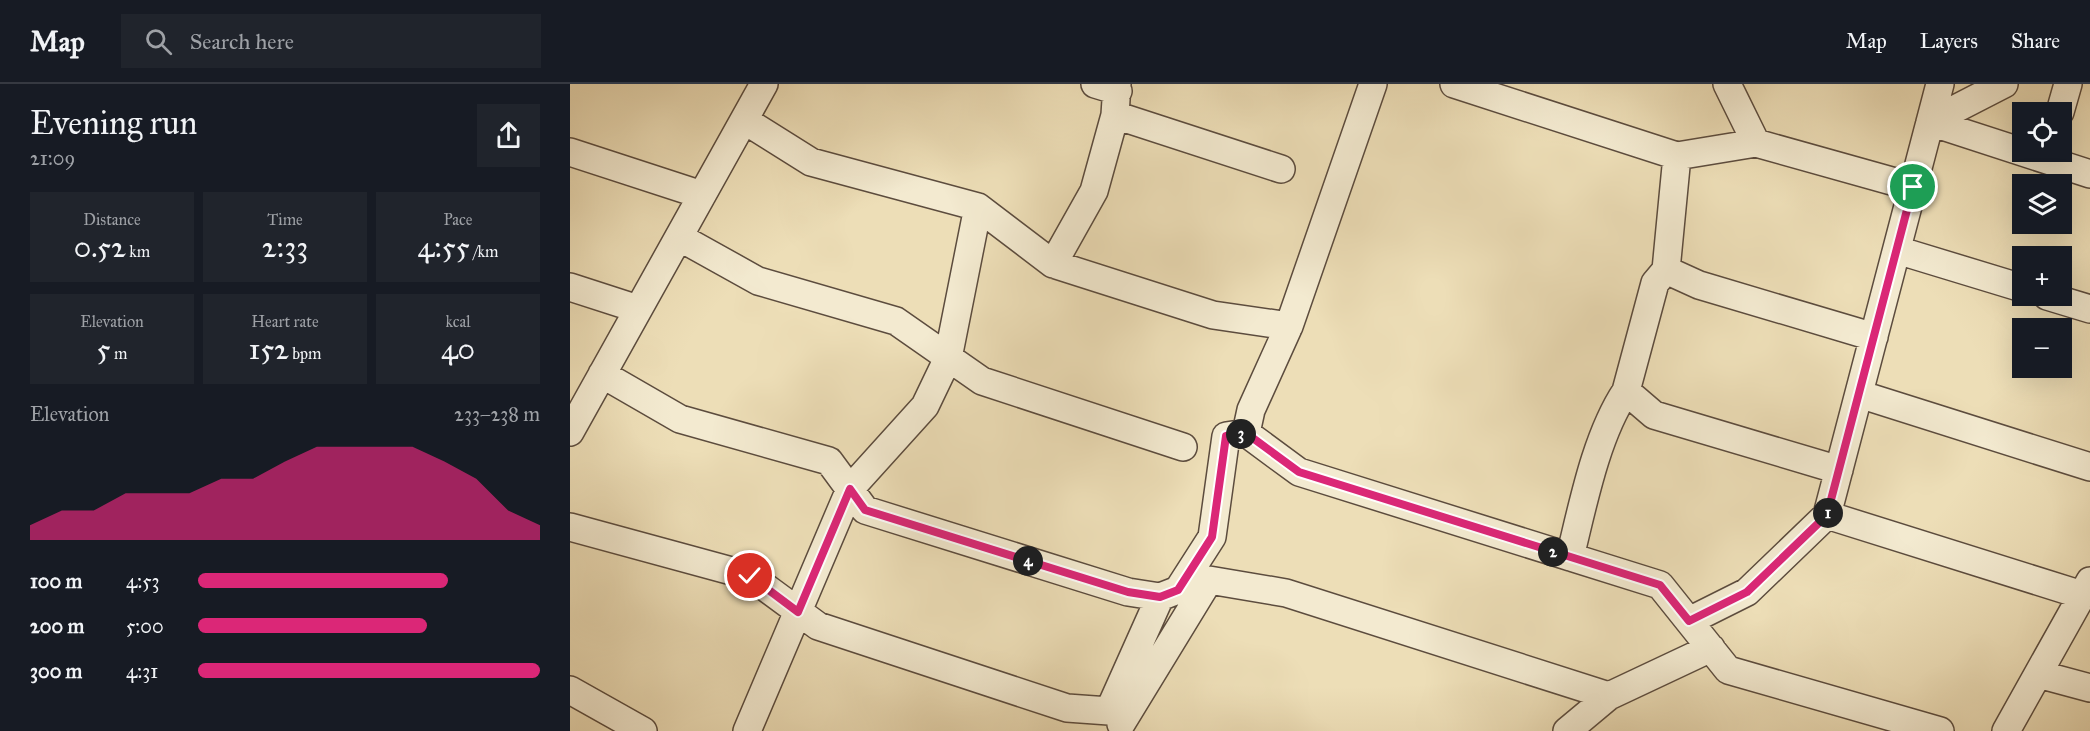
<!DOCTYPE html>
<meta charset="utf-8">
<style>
:root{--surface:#171b24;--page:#20242c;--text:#f1f3f6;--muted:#9ea1a6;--line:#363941;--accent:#db2777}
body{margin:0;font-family:"IM FELL Great Primer",serif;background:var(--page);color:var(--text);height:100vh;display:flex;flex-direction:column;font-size:22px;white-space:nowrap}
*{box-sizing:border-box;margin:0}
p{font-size:20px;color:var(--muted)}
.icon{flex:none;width:33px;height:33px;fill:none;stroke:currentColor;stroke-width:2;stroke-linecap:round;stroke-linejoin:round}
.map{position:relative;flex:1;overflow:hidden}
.panel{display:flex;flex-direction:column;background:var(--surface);width:570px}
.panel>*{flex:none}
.controls{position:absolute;left:1442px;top:18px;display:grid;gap:12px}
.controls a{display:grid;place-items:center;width:60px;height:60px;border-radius:0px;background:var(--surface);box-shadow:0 6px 24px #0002;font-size:30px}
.pin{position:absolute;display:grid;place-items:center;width:51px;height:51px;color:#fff;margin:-26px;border:3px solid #fff;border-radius:50%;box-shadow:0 2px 6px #0007}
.km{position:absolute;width:30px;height:30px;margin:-15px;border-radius:50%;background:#222;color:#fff;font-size:16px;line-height:30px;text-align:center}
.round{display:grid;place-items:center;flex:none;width:63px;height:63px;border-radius:0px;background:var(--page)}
.head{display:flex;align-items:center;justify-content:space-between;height:102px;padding:0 30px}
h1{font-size:33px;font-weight:600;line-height:45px}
.figures{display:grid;grid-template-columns:repeat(3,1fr);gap:9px;height:102px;padding:6px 30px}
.figures div{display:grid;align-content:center;border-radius:0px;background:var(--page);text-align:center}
.figures b{font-size:30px;font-weight:600}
.figures small{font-size:16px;font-weight:400}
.figures p{font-size:16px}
.chart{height:168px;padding:12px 30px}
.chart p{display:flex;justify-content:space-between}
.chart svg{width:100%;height:108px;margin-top:6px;fill:var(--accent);opacity:.7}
ul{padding:0 30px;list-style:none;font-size:20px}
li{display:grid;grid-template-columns:96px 72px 1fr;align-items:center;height:45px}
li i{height:15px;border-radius:8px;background:var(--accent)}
header{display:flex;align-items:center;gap:36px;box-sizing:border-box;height:84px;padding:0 30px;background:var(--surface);border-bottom:2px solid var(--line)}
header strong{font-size:28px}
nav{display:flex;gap:33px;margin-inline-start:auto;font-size:21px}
.search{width:420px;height:54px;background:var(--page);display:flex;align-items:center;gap:15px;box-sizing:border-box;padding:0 21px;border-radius:0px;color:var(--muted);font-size:22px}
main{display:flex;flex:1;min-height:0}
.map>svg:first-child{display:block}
</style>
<header>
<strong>Map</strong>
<div class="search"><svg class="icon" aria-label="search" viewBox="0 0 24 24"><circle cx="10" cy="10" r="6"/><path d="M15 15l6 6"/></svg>Search here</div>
<nav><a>Map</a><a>Layers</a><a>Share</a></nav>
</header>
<main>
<section class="panel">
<div class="head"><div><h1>Evening run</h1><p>21:09</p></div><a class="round"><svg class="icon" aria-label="share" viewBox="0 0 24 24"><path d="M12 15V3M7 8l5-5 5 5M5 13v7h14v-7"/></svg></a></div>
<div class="figures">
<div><p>Distance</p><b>0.52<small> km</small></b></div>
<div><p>Time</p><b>2:33</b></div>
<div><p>Pace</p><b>4:55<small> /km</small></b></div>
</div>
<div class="figures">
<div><p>Elevation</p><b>5<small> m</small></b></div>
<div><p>Heart rate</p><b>152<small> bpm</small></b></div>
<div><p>kcal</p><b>40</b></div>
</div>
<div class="chart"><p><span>Elevation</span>233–238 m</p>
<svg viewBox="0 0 160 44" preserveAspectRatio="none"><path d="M0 44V38L10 32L20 32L30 25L40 25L50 25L60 19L70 19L80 12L90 6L100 6L110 6L120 6L130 12L140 19L150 32L160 38V44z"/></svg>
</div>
<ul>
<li><b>100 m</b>4:53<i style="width:73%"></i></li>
<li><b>200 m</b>5:00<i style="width:67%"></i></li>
<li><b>300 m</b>4:31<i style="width:100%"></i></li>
</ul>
</section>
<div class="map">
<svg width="1520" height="647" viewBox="0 0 1520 647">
<rect width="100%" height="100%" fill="#eddeb7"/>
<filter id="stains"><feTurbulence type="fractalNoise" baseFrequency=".00333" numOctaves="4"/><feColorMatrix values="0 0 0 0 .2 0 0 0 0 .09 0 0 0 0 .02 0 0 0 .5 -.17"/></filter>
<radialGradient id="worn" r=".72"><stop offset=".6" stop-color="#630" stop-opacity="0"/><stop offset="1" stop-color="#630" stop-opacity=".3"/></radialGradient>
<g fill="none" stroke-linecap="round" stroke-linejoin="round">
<defs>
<path id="minor" d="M525 0 548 7
M884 0 1107 72 1186 59 1343 103
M1157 0 1186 59
M1490 28 1498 0
M545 31 711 85
M174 36 241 78 408 123 483 180 643 231 719 242
M1360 38 1520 90
M1360 38 1434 0
M0 68 132 111
M109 153 188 197 326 237 412 297 613 363
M1327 166 1452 204
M483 180 524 107 545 31 547 0
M1096 186 1129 201 1304 253
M0 203 68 225
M1477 212 1520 225
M32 290 110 335 259 377 295 426 558 508 590 513 608 506 642 453 656 352 676 349 681 326 719 242 803 0
M1056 307 1084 331 1269 386
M1289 310 1520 383
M0 348 194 0
M676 349 729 388 1090 501 1158 586 1370 647
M1257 431 1512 511
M0 443 180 492 248 542 497 624 539 627 590 513
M1000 473C1013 420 1026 352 1056 307L1085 199 1096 186 1107 72
M1119 537 1177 508 1257 431 1370 0
M1468 590 1520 604
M0 606 73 647
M551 640 639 496 716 509 1039 612
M177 647 280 405 355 322 378 274 408 123
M997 647 1039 612 1141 564
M1436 647 1520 497"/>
</defs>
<!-- minor casing -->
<use href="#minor" stroke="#5c4c3e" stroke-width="30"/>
<!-- minor -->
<use href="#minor" stroke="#f3ead0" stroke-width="27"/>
</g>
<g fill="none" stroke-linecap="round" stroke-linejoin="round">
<defs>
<path id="route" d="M180 492 228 528 280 405 295 426 558 508 590 513 608 506 642 453 656 352 676 349 729 388 1090 501 1119 537 1177 508 1257 431 1343 103"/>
</defs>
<!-- route casing -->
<use href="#route" stroke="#fff" stroke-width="12"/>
<!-- route -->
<use href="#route" stroke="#db2777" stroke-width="8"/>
</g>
<rect width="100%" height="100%" filter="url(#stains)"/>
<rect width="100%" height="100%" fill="url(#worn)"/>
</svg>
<div class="controls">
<a><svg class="icon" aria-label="locate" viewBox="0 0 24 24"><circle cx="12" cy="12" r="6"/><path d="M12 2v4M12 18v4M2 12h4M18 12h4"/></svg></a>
<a><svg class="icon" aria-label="layers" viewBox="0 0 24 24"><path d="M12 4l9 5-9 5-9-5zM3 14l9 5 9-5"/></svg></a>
<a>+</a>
<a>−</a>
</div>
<div class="pin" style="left:1343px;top:103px;background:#1e9e55"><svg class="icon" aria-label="arrive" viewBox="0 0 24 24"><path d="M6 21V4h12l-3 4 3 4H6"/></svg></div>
<div class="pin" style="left:180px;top:492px;background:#d93025"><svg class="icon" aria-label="check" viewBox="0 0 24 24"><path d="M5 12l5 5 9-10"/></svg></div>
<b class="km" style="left:1258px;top:429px">1</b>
<b class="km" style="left:983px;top:468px">2</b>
<b class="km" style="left:671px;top:350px">3</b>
<b class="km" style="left:458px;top:477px">4</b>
</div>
</main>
